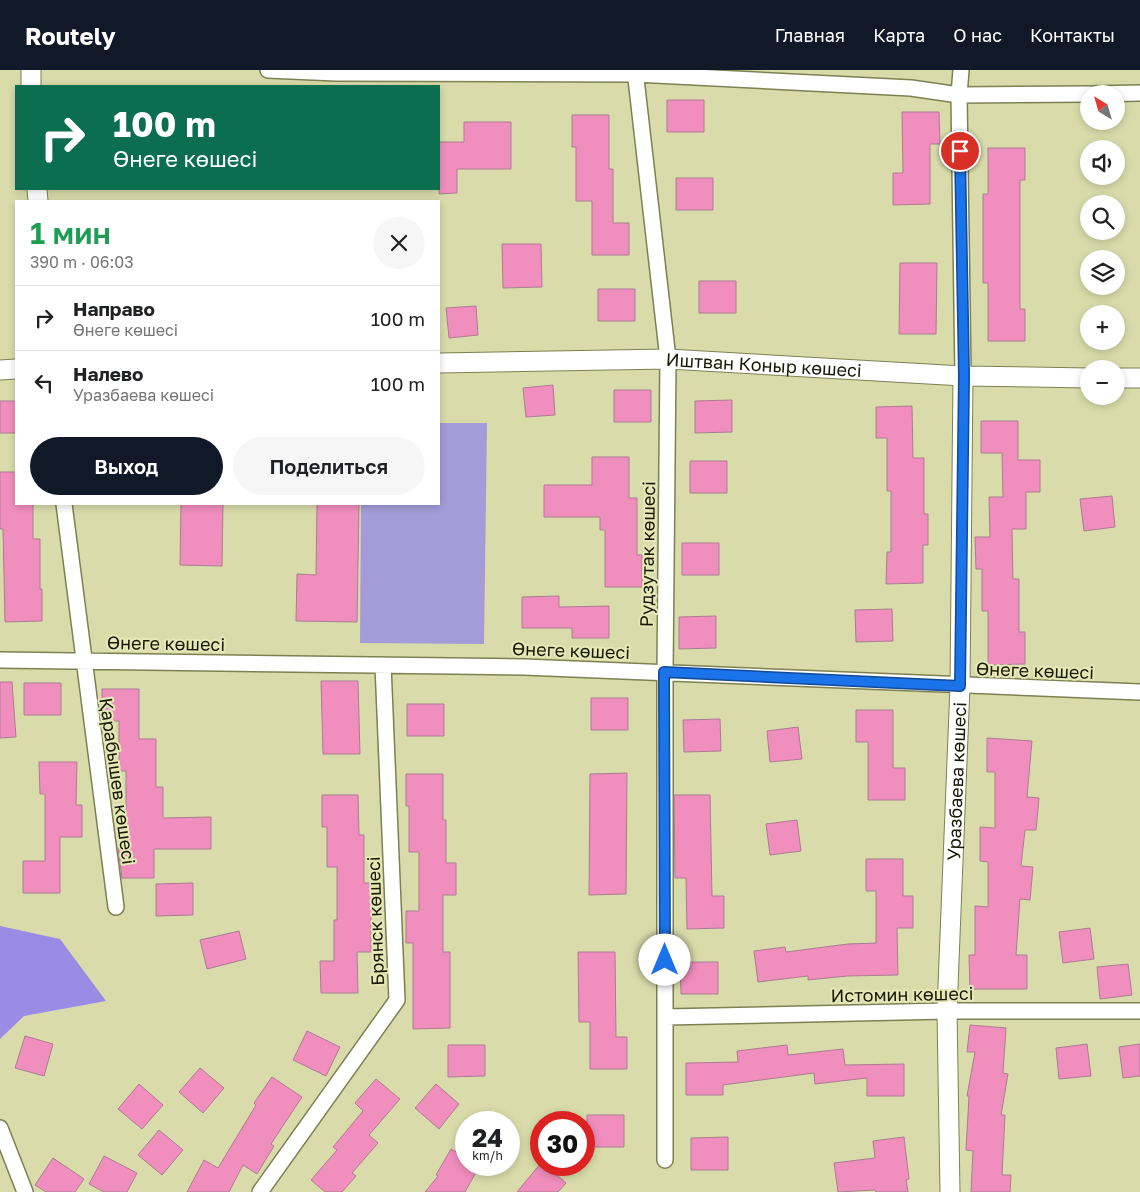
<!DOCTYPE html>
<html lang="ru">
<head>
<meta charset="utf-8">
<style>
  body { margin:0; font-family:"Golos Text",sans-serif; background:#f6f6f6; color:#202124; height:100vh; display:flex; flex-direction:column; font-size:19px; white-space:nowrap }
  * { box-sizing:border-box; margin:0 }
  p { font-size:16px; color:#757577 }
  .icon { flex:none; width:28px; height:28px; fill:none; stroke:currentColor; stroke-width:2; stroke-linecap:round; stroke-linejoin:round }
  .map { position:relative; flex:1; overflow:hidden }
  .side { position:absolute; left:15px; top:130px; width:425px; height:305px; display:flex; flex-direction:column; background:#fff; border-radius:0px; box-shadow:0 2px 8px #0003 }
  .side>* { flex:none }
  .banner { position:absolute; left:15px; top:15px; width:425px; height:105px; border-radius:0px; box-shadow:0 2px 8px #0003; background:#0b6e4f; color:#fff; overflow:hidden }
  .needle { width:32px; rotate:323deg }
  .controls { position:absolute; left:1080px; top:15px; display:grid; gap:10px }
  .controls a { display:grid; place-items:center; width:45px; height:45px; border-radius:50%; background:#fff; box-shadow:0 2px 8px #0003; font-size:25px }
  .speed { position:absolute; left:455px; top:1041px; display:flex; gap:10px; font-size:25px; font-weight:700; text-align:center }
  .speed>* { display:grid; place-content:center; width:65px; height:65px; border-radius:50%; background:#fff; box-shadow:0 2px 8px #0003; line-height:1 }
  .speed small { font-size:12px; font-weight:400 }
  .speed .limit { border:8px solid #d22; background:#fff; color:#111 }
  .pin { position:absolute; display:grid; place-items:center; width:42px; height:42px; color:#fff; margin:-21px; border:2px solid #fff; border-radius:50%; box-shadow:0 1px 5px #0007 }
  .me { position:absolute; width:55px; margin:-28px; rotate:0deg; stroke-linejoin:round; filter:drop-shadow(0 0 4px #0008) }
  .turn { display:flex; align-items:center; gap:18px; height:105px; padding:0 15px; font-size:22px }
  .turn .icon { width:65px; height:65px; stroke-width:2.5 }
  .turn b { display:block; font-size:35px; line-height:42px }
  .round { display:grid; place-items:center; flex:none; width:52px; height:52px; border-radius:26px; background:#f6f6f6 }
  .summary { display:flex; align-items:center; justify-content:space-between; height:85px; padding:0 15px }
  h1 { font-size:30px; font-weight:600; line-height:38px; color:#1e9e55 }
  .cta { display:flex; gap:10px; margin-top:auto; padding:10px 15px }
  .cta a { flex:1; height:58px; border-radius:30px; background:#111827; color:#fff; font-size:20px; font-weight:600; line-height:58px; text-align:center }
  .cta a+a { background:#f6f6f6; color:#202124 }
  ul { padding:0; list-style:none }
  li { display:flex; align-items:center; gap:15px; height:65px; padding:0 15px; border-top:1px solid #e0e0e0 }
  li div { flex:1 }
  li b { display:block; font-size:19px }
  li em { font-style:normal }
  header { display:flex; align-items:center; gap:30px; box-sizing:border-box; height:70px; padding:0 25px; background:#111827; color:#fff }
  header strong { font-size:24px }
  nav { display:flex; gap:28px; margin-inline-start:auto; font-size:18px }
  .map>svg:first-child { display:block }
  .green { fill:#a49cd8 }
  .forest { fill:#9a8be5 }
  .building { fill:#f08ebe; stroke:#ab7c92 }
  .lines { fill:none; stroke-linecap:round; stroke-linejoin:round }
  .minor-casing { stroke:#7e8051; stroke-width:18 }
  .tertiary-casing { stroke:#7e8051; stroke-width:21 }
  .minor { stroke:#fff; stroke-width:15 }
  .tertiary { stroke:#fff; stroke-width:19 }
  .route-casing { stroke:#114b97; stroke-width:12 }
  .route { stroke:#1a73e8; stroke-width:9 }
  .labels { text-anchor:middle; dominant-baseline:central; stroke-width:4; stroke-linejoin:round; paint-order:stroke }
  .street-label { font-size:18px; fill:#191907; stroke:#e6e9b7 }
</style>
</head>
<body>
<header>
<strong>Routely</strong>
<nav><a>Главная</a><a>Карта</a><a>О нас</a><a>Контакты</a></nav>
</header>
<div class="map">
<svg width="1140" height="1122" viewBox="0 0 1140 1122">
  <rect width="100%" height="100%" fill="#d9dcaa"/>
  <path class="green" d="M439,353H487L484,574L360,573L361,434H439Z"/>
  <path class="forest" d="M0,856L60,869L106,931L24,946L0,969Z"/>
  <path class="building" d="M667,30H704V62H667Z
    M902,42H939L940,74H930V134L893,135V103H903Z
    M572,45H609V99H613V153H629V185H592V131H576V77H572Z
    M464,52H511V99H457V123L439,124V72H464Z
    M988,78H1025V110H1020V239H1025V271H988V213H983V124H988Z
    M676,108H713V140H676Z
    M502,174H541L542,217L503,218Z
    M900,193H937L936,264H899Z
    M699,211H736V243H699Z
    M598,219H635V251H598Z
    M476,236L478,265L449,268L446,238Z
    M553,315L555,345L526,347L523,318Z
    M614,320H651V352H614Z
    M732,330V362L695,363V331Z
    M0,331H16V363H0Z
    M912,336L913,388H924V444H928V475H923V513L886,514L887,482H891V421H887V368H876V337Z
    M981,351H1018V390H1040V422H1026V459H1012L1013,509H1019V562H1025V594L988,595V541H982V499H976L975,467H990L989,427H1003L1002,383H981Z
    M592,387H629V428H637V485H642V517H605V460H600V447H544V415H592Z
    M690,391H727V423H690Z
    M0,402H16V434H33V469H40V519H42V551L5,552L3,459H0Z
    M1112,426L1115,457L1084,461L1080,429Z
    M181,434H223L222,496L180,495Z
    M317,434H359L357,552L296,551L297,504L316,505Z
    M682,473H719V505H682Z
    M559,526V537L609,536V568H572V558H522V527Z
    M892,539L893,571L856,572L855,540Z
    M716,546V578L679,579V547Z
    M321,611H358L360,684H323Z
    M0,612H12L16,667L0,668Z
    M24,613H61V645H24Z
    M102,619H139V669H156V717H163V748L211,747V779H154V808H122L118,777L126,776V701H119V651H102Z
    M591,628H628V660H591Z
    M407,634H444V666H407Z
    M856,640H893V698H905V730H868V672H856Z
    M720,649L721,681L684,682L683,650Z
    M798,657L802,689L770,692L767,661Z
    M987,668L1032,671L1027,727L1039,728L1036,760H1025L1021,796L1033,797L1030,830L1020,829L1016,885H1027V919H970L969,885H975V836L988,837V792L980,791V757L995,758V702H987Z
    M39,692H77L76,735H82V767H60V823H23V791H45V724H40Z
    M627,703L626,824L589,825L590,704Z
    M406,704H443V750H446V793H456V825H443V882H450V958L413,959V873H406V841H419V782H409V736H406Z
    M322,725H358L359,765H364V813H373L374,845H371V882H357L358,923H321L320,891H334V850H337V797H327V757H322Z
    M674,725H710L712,826H724V858L687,859L686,808H675Z
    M797,750L801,781L770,785L766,754Z
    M866,789H903V826H913V858H897L898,905L847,906L808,910V906L758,912L754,881L785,877L786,882L848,874L876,873V821H866Z
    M193,813V845L156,846V814Z
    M1090,858L1094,889L1063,893L1059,862Z
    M239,861L246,889L207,899L200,870Z
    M578,882H615L616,967H627V999H590V952H579Z
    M680,892H718V924H681Z
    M1128,894L1132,925L1100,929L1097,897Z
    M970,955L1006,958L1003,1003L1008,1004L1001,1045H1005L1002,1105H1011L1010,1122H971L973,1081L966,1080L969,1026H967L975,982H967Z
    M307,961L340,977L326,1006L293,990Z
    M25,966L53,974L44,1006L15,998Z
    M1087,974L1091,1006L1059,1009L1056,978Z
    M1140,974V1006L1123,1008L1119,977Z
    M448,975H485V1006L448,1007Z
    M787,975L788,985L843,979L845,995L904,994V1026H867V1008L815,1014L814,1003L723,1015V1025H686V993L738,992L737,981Z
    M200,998L224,1018L203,1043L179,1022Z
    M272,1007L302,1027L271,1074L274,1076L257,1104L243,1095L229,1122H187L204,1090L218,1098L256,1035L254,1033Z
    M376,1009L400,1029L369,1065L378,1073L352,1103L356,1106L342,1122H325L311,1110L337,1080L333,1077L363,1041L355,1033Z
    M139,1014L163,1035L142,1059L118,1039Z
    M436,1014L459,1034L439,1059L415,1038Z
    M587,1045H624V1077H587Z
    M159,1060L183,1080L162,1105L138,1085Z
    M728,1067V1100H691V1068Z
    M904,1067L909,1109L906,1110L908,1122H876L875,1120L838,1122L834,1093L875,1088L873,1071Z
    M451,1079L466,1087V1095H480L465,1122H425L438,1106L436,1105Z
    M104,1086L137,1103L127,1122H104L89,1114Z
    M53,1088L84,1109L75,1122H46L35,1115Z
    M541,1093V1095H545L566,1113L558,1122H517Z"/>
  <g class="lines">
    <defs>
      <path id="minor" d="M268,0L336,3L635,4L911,18L959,25L1089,24
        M635,0L668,289L665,602V1090
        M961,0L959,25L963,306
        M1092,24L1140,23
        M64,434L116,837
        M0,590L524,597L1140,622
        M665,947L947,941H1140
        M0,1058L25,1122
        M260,1122L397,930L383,595"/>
      <g id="tertiary">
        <path d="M31,0V16"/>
        <path d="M37,119L38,131"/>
        <path id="s1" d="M439,293L668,289L963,306L1089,308"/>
        <path d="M0,300L16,299"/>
        <path d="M1116,308H1140"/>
        <path id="s2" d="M950,1122L947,941L960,616L963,306"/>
      </g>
    </defs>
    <use href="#minor" class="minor-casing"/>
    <use href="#tertiary" class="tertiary-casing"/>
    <use href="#minor" class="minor"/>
    <use href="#tertiary" class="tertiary"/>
  </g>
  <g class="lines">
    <defs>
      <path id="route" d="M665,890L664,602L960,616L964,306L960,81"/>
    </defs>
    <use href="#route" class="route-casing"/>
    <use href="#route" class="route"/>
  </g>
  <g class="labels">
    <g class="street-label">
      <text stroke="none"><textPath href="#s1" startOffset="325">Иштван Коныр көшесі</textPath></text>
      <text transform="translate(647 484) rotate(-89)">Рудзутак көшесі</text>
      <text transform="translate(166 573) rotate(1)">Өнеге көшесі</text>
      <text transform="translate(571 580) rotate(2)">Өнеге көшесі</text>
      <text transform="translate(1035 600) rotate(2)">Өнеге көшесі</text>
      <text transform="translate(118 711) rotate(82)">Қарабышев көшесі</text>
      <text stroke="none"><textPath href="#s2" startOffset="411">Уразбаева көшесі</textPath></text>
      <text transform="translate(375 851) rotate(-92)">Брянск көшесі</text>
      <text transform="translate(902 924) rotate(-1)">Истомин көшесі</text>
    </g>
  </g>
</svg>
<div class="controls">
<a><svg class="needle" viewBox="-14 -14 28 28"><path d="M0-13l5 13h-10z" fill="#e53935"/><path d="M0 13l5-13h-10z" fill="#757577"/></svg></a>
<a><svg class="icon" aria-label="sound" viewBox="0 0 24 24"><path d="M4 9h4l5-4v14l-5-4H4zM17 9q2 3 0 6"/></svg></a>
<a><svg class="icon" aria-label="search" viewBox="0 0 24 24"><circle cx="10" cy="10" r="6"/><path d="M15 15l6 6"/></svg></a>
<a><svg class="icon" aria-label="layers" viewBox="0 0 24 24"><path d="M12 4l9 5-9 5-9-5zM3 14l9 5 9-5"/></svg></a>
<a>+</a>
<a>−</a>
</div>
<div class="speed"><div>24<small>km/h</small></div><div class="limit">30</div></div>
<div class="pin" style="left:960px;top:81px;background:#d93025"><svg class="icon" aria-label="arrive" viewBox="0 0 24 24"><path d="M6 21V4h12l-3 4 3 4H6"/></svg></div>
<svg class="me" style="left:665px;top:890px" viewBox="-20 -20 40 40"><circle r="19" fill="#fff"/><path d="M0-13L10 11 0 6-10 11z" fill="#1a73e8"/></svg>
<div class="banner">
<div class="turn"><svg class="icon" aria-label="right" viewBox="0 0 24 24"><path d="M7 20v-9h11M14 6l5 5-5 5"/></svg><div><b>100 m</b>Өнеге көшесі</div></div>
</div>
<section class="side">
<div class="summary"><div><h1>1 мин</h1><p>390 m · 06:03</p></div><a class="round"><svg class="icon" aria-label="close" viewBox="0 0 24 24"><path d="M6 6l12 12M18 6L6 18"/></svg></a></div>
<ul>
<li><svg class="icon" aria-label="right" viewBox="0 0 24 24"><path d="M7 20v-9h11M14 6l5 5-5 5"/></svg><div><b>Направо</b><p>Өнеге көшесі</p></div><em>100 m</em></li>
<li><svg class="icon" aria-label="left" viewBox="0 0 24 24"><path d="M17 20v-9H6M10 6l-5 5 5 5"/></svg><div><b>Налево</b><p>Уразбаева көшесі</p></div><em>100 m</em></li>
</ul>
<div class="cta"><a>Выход</a><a>Поделиться</a></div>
</section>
</div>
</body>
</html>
